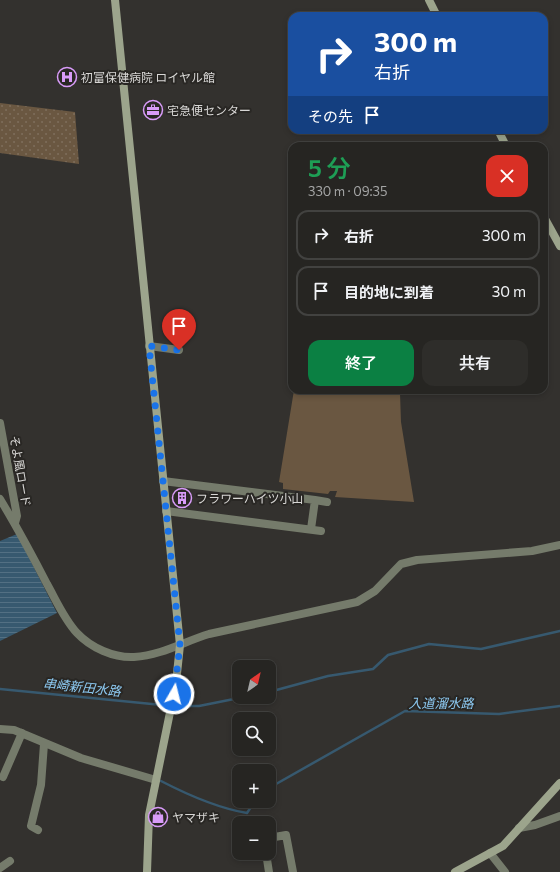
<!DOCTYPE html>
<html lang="ja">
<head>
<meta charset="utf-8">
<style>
  body { margin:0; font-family:Commissioner,"Noto Sans JP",sans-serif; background:#2e2d2a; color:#f1f3f6; height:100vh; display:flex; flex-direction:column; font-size:15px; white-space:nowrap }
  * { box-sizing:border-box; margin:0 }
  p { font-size:13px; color:#a4a5a5 }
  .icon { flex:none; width:22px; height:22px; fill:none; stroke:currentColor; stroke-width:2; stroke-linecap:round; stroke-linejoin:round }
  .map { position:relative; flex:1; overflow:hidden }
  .details { position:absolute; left:288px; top:142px; width:260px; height:252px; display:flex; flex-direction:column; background:#262522; border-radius:12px; box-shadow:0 2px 6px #0003,0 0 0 1px #424240 }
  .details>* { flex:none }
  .banner { position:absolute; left:288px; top:12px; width:260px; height:122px; border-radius:12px; box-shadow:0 2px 6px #0003,0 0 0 1px #424240; background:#1a4fa0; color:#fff; overflow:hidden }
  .needle { width:26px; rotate:34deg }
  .controls { position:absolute; left:232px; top:660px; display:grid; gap:8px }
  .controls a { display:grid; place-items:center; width:44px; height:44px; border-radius:8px; background:#262522; box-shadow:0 2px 6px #0003,0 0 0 1px #424240; font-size:20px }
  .pin { position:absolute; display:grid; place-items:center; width:34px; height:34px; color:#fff; margin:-41px -17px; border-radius:50% 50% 50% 0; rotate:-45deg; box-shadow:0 0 4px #0007 }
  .pin .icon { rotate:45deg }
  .me { position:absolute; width:44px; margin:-22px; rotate:8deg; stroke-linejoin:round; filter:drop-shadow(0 0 3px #0008) }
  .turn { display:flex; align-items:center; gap:14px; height:84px; padding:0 20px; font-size:18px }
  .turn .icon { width:52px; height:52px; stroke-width:2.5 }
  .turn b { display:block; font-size:28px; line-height:34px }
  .then { display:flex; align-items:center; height:38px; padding:0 20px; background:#0003; gap:8px; font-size:15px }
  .round { display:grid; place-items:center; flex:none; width:42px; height:42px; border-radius:12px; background:#2e2d2a }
  .headline { display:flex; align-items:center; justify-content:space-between; height:68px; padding:0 20px }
  h1 { font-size:24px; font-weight:600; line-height:30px; color:#1e9e55 }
  .primary-button { display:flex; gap:8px; margin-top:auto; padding:8px 20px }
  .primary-button a { flex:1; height:46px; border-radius:12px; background:#0b8043; color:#fff; font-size:16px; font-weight:600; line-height:46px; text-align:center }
  .primary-button a+a { background:#2e2d2a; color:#f1f3f6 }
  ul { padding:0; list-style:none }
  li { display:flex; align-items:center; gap:12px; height:50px; margin:0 8px 6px; padding:0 12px; border:2px solid #424240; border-radius:12px }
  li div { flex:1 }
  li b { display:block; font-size:15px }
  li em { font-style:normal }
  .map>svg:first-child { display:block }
  .green { fill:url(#green-dots) }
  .pitch { fill:#6a5741 }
  .water { fill:url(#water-rules) }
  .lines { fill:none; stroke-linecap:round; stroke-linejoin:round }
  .stream { stroke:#37596f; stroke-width:2.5 }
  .street { stroke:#757b6b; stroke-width:8 }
  .secondary { stroke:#9ca48c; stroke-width:8 }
  .route { stroke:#1a73e8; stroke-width:7; stroke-dasharray:0 12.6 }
  .labels { text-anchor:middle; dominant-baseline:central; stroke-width:4; stroke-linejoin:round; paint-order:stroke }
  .poi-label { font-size:12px; fill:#d8d7d5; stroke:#292724; text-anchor:start }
  .street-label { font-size:12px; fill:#d8d7d5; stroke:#292724 }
  .water-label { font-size:13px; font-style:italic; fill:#8cc8f0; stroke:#292724 }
</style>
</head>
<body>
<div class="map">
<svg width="560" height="872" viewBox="0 0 560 872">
  <defs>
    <pattern id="green-dots" width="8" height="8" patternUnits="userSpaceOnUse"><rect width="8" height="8" fill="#6a5741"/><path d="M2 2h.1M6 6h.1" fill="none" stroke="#7f6e5c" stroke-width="1.8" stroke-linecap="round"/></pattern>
    <pattern id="water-rules" width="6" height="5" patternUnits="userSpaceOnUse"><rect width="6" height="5" fill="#37596f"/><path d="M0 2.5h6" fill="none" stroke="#537083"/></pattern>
  </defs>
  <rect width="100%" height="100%" fill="#33312e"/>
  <path class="green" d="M0,103L75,112L79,164L0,153Z"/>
  <path class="pitch" d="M294,390H384L400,393L401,422L414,502L335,497L337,491H330L328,494L283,489V483L279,482Z"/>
  <path class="water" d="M17,534L57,613L0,641V541Z"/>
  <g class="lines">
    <path class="stream" d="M0,689L162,705
      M269,692L328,676L373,669L388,655L429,644L481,649L560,631
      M177,706H199L244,697
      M161,781C188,795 217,808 247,813L255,801
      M269,788L405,711L499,714L560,706"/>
    <path class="street" d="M149,346L179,350
      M0,423L17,516L15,523
      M163,481L315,500L311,529
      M0,499C17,527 32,555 47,584C56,600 64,619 77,633C91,648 114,658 134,657C162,655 183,642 209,634L357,602L375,591L401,564L417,560L532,551L560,545
      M315,500L327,502
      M166,511L321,531
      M0,729L14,730L81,758L156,780
      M3,777L22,733
      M519,828L535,825L560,816
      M38,830L31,826L41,785L44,744
      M269,838L286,835L293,872
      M266,853L269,872
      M490,853L505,872
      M0,868L10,861"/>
    <path class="secondary" d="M115,0L180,645L176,683L149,815L147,872
      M429,0L437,16
      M498,130L506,146
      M544,217L560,246
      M455,872L503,846L560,783"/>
  </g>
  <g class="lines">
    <path class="route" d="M174,694L180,645L149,346L179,350"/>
  </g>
  <defs>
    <symbol id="hospital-ring" viewBox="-11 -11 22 22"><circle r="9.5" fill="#292724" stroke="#d89bf8" stroke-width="1.5"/><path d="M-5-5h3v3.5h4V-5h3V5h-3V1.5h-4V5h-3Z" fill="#d89bf8"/></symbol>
    <symbol id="office-ring" viewBox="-11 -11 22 22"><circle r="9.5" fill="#292724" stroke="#d89bf8" stroke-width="1.5"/><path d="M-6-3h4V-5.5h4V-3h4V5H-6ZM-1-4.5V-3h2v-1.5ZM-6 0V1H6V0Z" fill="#d89bf8"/></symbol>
    <symbol id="building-ring" viewBox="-11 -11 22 22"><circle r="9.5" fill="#292724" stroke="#d89bf8" stroke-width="1.5"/><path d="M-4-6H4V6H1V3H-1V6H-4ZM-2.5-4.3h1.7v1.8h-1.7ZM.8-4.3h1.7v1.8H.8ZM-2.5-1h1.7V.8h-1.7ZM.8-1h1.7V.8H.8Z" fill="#d89bf8"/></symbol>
    <symbol id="shop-ring" viewBox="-11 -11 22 22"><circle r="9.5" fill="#292724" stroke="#d89bf8" stroke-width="1.5"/><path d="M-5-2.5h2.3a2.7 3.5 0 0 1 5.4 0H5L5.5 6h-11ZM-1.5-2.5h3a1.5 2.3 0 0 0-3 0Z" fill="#d89bf8"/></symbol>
  </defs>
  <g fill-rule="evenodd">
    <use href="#hospital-ring" x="56" y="66" width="22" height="22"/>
    <use href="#office-ring" x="142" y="99" width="22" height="22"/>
    <use href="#building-ring" x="171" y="487" width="22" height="22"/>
    <use href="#shop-ring" x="147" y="806" width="22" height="22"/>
  </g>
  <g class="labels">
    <g class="poi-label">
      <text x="81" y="77">初富保健病院 ロイヤル館</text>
      <text x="167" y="110">宅急便センター</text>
      <text x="196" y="498">フラワーハイツ小山</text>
      <text x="172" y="817">ヤマザキ</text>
    </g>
    <g class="street-label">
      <text transform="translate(21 471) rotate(80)">そよ風ロード</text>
    </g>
    <g class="water-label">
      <text transform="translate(82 687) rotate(6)">串崎新田水路</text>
      <text x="441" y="703">入道溜水路</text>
    </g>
  </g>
</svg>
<div class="controls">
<a><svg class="needle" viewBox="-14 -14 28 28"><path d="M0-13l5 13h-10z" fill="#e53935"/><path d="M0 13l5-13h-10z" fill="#a4a5a5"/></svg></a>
<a><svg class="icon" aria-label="search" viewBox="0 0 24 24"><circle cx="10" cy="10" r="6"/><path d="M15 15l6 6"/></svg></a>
<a>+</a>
<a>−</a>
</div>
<div class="pin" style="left:179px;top:350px;background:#d93025"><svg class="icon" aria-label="arrive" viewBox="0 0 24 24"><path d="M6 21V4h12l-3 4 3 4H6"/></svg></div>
<svg class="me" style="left:174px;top:694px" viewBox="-20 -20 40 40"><circle r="17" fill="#1a73e8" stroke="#fff" stroke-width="3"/><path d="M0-11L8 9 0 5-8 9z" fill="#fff"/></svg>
<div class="banner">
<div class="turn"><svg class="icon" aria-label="right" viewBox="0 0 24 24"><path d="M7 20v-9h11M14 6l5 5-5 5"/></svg><div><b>300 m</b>右折</div></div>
<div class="then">その先<svg class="icon" aria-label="arrive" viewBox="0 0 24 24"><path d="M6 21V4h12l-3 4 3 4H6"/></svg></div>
</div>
<section class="details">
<div class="headline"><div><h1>5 分</h1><p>330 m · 09:35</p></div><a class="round" style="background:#d93025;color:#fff"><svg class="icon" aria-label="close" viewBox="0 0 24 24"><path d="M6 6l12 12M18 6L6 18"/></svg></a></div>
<ul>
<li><svg class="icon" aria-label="right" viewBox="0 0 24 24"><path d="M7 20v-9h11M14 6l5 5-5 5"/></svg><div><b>右折</b></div><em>300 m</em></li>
<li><svg class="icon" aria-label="arrive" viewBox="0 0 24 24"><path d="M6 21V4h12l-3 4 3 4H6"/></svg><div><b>目的地に到着</b></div><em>30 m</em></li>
</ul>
<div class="primary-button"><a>終了</a><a>共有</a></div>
</section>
</div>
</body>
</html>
